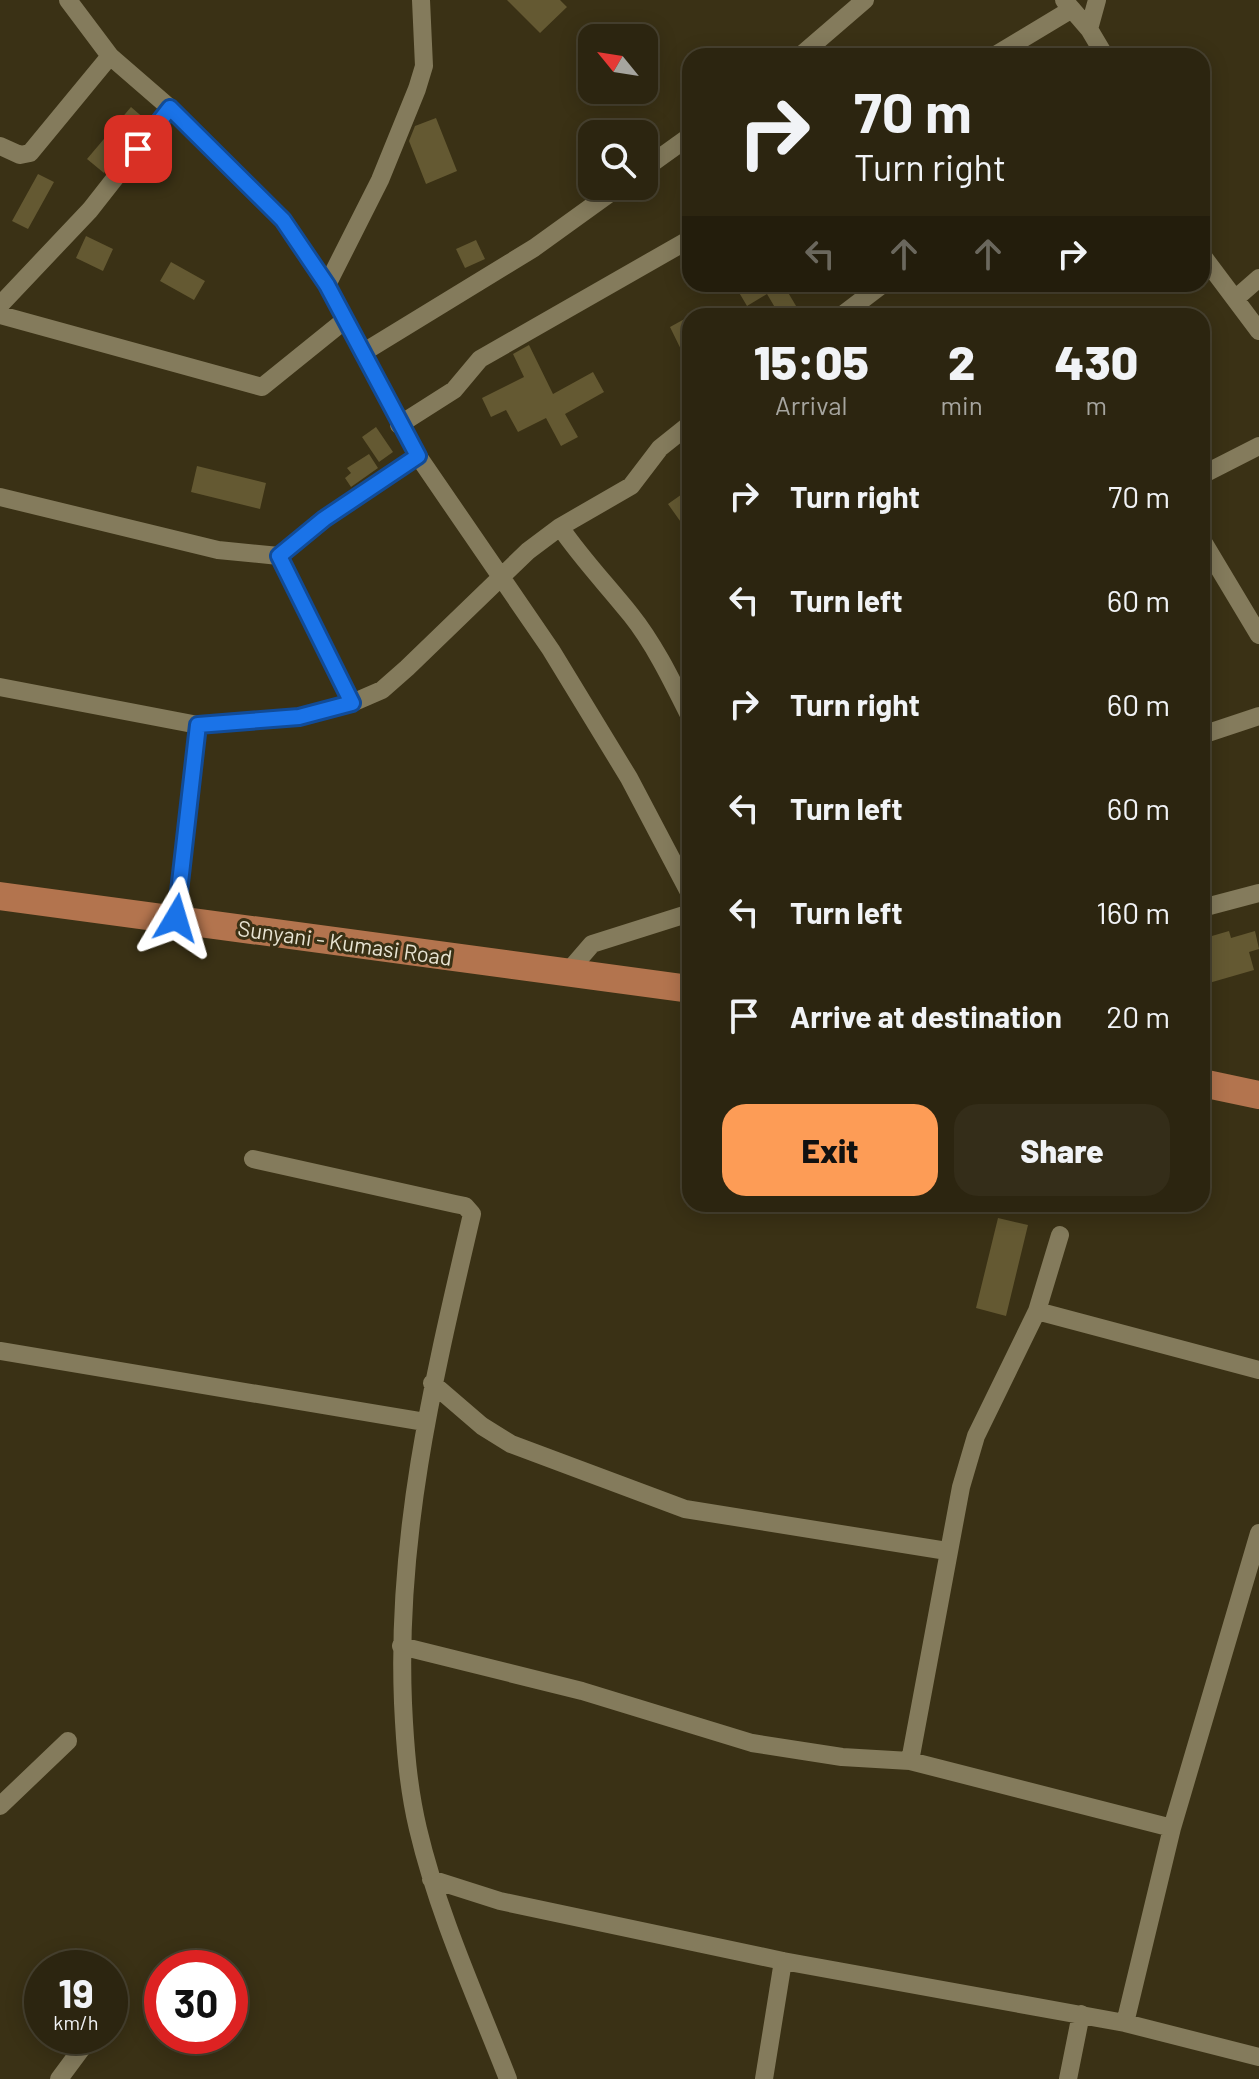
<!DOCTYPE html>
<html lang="en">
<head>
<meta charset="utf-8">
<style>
  body { margin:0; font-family:Barlow,sans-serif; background:#342d19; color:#f1f3f6; height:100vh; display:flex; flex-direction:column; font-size:30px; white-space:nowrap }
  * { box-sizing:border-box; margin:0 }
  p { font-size:26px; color:#a6a59f }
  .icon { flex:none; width:44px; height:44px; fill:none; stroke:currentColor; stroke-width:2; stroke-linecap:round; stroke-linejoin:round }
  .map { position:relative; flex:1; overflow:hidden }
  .drawer { position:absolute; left:682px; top:308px; width:528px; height:904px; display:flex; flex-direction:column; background:#2c2510; border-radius:24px; box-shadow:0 4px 20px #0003,0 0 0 2px #484230 }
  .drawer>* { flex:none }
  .banner { position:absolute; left:682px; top:48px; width:528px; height:244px; border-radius:24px; box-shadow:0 4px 20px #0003,0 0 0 2px #484230; background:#2c2510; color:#f1f3f6; overflow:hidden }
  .needle { width:52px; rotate:300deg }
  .fabs { position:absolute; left:578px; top:24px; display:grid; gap:16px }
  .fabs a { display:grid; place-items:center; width:80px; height:80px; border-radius:16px; background:#2c2510; box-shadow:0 4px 20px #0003,0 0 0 2px #484230; font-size:40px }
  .speed { position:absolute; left:24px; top:1950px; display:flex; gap:16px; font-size:40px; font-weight:700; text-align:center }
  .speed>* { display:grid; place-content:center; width:104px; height:104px; border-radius:50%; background:#2c2510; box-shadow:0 4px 20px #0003,0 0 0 2px #484230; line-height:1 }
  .speed small { font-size:20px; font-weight:400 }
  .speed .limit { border:12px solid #d22; background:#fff; color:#111 }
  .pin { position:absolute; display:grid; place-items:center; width:68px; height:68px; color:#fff; margin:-34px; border-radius:16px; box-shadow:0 4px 12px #0006 }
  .me { position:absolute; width:88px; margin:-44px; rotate:7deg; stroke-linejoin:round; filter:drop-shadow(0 0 6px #0008) }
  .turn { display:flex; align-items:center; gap:28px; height:168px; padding:0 40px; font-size:36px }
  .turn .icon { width:104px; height:104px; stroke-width:2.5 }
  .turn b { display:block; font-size:56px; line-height:68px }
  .lanes { display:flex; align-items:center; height:76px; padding:0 40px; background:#0003; justify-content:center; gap:40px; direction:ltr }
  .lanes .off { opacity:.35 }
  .eta { display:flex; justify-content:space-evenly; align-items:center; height:136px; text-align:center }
  .eta b { font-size:48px; font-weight:800; line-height:56px }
  .button { display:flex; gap:16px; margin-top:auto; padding:16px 40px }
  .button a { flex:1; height:92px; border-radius:24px; background:#fd9c56; color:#111; font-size:32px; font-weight:800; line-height:92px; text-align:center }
  .button a+a { background:#342d19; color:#f1f3f6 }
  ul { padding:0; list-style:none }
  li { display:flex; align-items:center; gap:24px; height:104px; padding:0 40px }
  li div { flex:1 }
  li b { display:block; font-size:30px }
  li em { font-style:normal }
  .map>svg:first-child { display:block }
  .building { fill:#645932 }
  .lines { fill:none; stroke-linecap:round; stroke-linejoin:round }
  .minor { stroke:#847b5c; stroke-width:18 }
  .primary { stroke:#b3744e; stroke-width:28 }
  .route-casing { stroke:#114b97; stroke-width:20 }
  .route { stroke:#1a73e8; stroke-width:14 }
  .labels { text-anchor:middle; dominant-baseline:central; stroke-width:6; stroke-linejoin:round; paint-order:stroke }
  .street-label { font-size:22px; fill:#e8e4d3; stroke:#3a3115 }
</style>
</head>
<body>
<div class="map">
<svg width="1259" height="2079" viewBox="0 0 1259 2079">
  <rect width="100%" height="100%" fill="#3a3115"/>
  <path class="building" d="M507,0H560L567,7L540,33Z
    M131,107L146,120L104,173L87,159Z
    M436,118L457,171L426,184L409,141L415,126Z
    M38,174L54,182L28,229L12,221Z
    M86,236L113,249L103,271L76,258Z
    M476,240L485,259L465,268L456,249Z
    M171,262L205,281L194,300L160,281Z
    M734,284H783L802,316H780L767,294L747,306Z
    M690,316V368L670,327Z
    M529,345L553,394L593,372L604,392L565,414L578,437L561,446L546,418L518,432L506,410L491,417L482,398L524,377L513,354Z
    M376,427L393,452L379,462L362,437Z
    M369,454L378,468L351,487L345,478L351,473L347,468Z
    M197,466L266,483L260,509L191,492Z
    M685,492L690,500V535L668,504Z
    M1229,931L1231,938L1255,931L1259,949L1249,952L1254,970L1202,985L1205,938Z
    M998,1218L1028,1225L1006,1316L976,1308Z"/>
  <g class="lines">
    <path class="minor" d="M68,0L110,56L170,108L283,220L327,285L418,456L551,650L629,778L690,894
      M1064,0L1089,29L1105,56
      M1089,29L1097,0
      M800,56L865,0
      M994,56L1072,9
      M0,146L20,155L30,153L110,56
      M644,169L690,136
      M1202,255L1259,331
      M327,285L380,180L417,89L424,66L421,0
      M1235,299L1259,278
      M0,305L90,210L170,108
      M0,315L262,387L345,320
      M841,316L883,284
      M364,352L534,248L620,186
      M399,425L454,390L480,359L690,239
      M1202,475L1259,446
      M0,497L218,550L279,556L324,519L418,456
      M560,527C582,559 607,585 631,615C655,645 673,683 690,717
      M1202,540L1259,635
      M279,556L352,703
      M0,687L198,725L299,717L352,703L382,690L407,668L528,551L560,527L631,486L660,448L690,424
      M1202,735L1259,716
      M1202,908L1259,893
      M176,918L198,725
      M567,973L592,944L690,913
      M253,1159L455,1204L465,1206L472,1214C434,1377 396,1533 403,1703C405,1746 408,1787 418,1829C438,1914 476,1997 508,2079
      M1037,1311L1259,1370
      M0,1351L425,1422
      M432,1383L482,1426L511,1444L685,1509L947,1551
      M401,1646L582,1691L752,1743L842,1757L910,1761L1172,1828
      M910,1761L961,1487L976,1436L1037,1311L1060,1235
      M0,1806L68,1741
      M431,1879L500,1901L783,1961L1125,2023L1259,2057
      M110,2011L114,2005
      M1125,2023L1172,1828L1259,1533
      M59,2079L91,2036
      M764,2079L783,1961
      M1068,2079L1081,2014"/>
    <path class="primary" d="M0,896L690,989
      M1202,1083L1259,1095"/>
  </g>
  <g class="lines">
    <defs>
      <path id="route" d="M138,149L170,108L283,220L327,285L418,456L324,519L279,556L352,703L299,717L198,725L176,918"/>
    </defs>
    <use href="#route" class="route-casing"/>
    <use href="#route" class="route"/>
  </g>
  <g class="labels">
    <g class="street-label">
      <text transform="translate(345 942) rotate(8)">Sunyani - Kumasi Road</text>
    </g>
  </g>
</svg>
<div class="fabs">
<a><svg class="needle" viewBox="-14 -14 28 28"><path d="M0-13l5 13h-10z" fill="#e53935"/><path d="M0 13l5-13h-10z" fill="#a6a59f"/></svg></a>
<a><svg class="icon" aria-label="search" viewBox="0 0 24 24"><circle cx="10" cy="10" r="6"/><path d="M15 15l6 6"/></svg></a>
</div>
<div class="speed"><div>19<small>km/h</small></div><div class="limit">30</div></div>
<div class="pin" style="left:138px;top:149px;background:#d93025"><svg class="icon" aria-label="arrive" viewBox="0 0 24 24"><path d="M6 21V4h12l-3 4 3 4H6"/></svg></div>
<svg class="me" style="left:176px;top:918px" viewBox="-20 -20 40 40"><path d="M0-17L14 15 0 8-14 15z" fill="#1a73e8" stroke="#fff" stroke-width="4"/></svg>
<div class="banner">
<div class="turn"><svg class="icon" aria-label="right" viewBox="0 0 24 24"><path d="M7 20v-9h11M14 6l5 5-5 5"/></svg><div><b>70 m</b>Turn right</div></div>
<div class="lanes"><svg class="icon off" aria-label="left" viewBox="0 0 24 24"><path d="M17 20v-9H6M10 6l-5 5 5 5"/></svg><svg class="icon off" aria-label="ahead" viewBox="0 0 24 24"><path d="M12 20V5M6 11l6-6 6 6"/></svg><svg class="icon off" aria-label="ahead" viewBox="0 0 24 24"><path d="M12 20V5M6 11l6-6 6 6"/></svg><svg class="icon" aria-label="right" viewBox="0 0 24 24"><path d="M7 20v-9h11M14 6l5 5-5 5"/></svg></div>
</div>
<section class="drawer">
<div class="eta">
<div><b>15:05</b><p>Arrival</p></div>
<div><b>2</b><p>min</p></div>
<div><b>430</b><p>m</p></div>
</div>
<ul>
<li><svg class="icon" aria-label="right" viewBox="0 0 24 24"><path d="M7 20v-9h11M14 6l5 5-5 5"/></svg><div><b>Turn right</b></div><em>70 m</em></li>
<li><svg class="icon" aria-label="left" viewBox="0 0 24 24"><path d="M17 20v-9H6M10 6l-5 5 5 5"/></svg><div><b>Turn left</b></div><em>60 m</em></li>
<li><svg class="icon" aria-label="right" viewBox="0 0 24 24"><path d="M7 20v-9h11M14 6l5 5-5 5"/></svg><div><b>Turn right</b></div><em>60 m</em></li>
<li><svg class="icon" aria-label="left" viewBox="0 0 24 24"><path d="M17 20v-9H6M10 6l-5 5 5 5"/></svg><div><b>Turn left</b></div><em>60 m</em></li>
<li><svg class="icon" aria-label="left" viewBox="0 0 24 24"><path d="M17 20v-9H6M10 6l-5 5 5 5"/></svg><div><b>Turn left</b></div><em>160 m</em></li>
<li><svg class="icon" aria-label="arrive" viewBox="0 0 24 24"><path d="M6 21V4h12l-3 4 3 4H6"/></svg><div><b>Arrive at destination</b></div><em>20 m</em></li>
</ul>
<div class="button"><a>Exit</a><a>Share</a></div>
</section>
</div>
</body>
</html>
